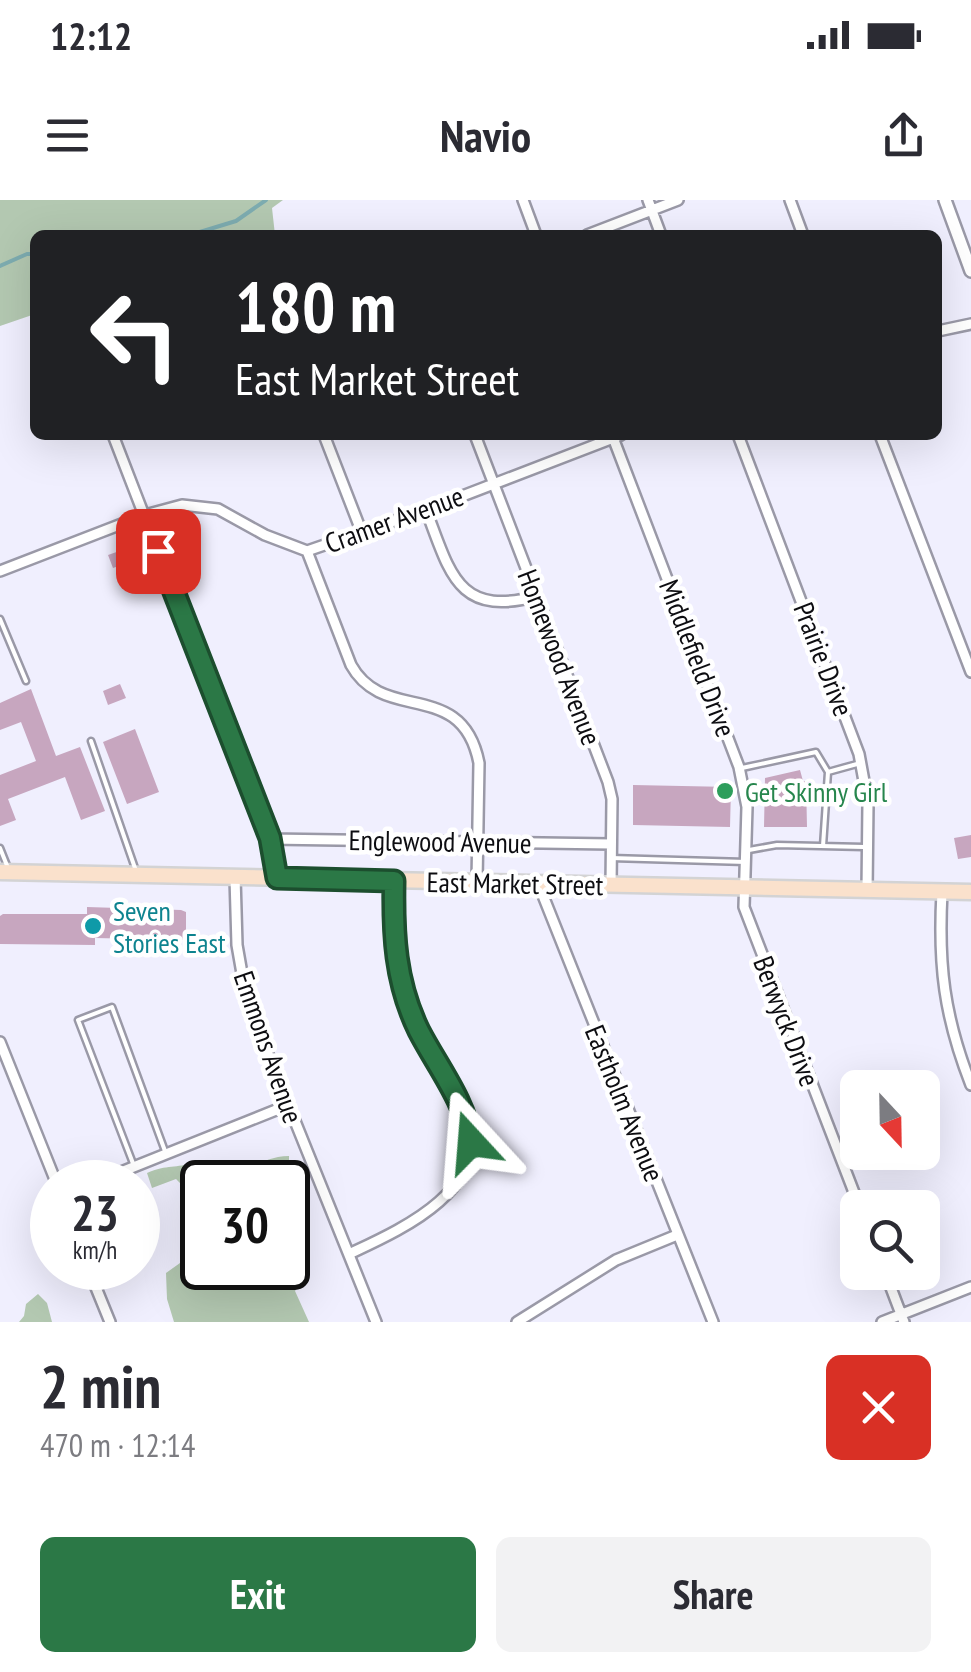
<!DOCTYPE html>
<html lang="en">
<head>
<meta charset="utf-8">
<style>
  body { margin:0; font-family:"PT Sans Narrow",sans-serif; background:#f2f2f3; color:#2b2b33; height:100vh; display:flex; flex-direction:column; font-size:38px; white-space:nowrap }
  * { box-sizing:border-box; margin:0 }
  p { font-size:32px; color:#7c7c81 }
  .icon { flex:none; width:55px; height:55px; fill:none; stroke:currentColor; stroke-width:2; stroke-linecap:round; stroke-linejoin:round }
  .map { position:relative; height:1122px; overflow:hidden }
  .details { display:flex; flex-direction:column; background:#fff; flex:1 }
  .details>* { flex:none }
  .top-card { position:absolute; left:30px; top:30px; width:912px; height:210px; border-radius:15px; box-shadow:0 10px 40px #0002; background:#202124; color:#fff; overflow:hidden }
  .needle { width:65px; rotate:158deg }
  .controls { position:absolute; left:840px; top:870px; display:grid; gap:20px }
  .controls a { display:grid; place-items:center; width:100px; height:100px; border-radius:15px; background:#fff; box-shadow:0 10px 40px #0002; font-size:50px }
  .speed { position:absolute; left:30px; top:960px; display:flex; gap:20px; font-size:50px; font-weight:700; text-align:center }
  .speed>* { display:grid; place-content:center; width:130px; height:130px; border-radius:50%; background:#fff; box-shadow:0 10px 40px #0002; line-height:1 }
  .speed small { font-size:25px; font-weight:400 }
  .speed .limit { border:5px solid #111; border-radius:15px; background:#fff; color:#111 }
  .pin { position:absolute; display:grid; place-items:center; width:85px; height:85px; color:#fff; margin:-42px; border-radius:20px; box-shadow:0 5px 15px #0006 }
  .me { position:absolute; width:110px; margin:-55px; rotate:341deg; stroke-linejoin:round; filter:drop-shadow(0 0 8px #0008) }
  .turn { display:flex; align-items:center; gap:35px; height:210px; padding:0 40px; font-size:45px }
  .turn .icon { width:130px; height:130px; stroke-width:2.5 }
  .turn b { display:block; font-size:70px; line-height:85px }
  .round { display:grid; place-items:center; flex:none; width:105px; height:105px; border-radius:15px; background:#f2f2f3 }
  .head { display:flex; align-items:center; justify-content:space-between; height:170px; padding:0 40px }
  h1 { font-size:60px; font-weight:600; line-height:75px }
  .primary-button { display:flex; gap:20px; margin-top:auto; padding:20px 40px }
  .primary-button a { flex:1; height:115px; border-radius:15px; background:#2b7846; color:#fff; font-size:40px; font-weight:600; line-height:115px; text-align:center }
  .primary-button a+a { background:#f2f2f3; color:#2b2b33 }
  .status { display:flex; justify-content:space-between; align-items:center; height:70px; padding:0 50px; background:#fff; direction:ltr }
  .status svg { height:28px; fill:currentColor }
  header { display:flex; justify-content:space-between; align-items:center; height:130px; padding:0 40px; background:#fff; font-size:45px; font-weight:600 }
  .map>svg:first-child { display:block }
  .green { fill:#b3c8b1 }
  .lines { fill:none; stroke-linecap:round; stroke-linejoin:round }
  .stream { stroke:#7dacb0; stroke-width:4 }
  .building { fill:#c7a6bf }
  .service-casing { stroke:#9a99a7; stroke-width:9 }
  .minor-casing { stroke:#9a99a7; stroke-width:14 }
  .secondary-casing { stroke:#9a99a7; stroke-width:16 }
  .primary-casing { stroke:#d3d3d4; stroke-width:19 }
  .service { stroke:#fff; stroke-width:4 }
  .minor { stroke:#fff; stroke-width:9 }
  .secondary { stroke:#fff; stroke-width:11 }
  .primary { stroke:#fae1cc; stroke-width:14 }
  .route-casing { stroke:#1c4e2e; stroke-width:25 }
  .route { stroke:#2b7846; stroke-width:18 }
  .leisure-dot { fill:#2e9e5b; stroke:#fff; stroke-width:4 }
  .culture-dot { fill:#0f9aa8; stroke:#fff; stroke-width:4 }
  .labels { text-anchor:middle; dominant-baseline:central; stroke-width:9; stroke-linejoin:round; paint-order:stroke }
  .street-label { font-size:28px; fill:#0d0d11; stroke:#fff }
  .leisure-label { font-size:28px; fill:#27864d; stroke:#fff; text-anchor:start }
  .culture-label { font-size:28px; fill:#0d838f; stroke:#fff; text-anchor:start }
</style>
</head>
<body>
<div class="status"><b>12:12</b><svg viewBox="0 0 49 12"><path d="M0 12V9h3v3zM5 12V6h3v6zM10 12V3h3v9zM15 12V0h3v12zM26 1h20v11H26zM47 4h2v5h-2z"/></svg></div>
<header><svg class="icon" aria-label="menu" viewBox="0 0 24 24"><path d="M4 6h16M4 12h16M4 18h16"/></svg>Navio<svg class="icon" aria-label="share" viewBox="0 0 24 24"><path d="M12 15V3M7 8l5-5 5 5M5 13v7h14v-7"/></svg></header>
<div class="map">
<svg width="971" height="1122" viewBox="0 0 971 1122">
  <rect width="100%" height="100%" fill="#f0effe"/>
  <path class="green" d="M0,0H283L272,8L275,35H35V114L0,126Z
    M289,956V965L277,982H202V1019L187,990L176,979L152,988L147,973C167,964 177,969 193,962C245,997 243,957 289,956Z
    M202,1051V1068H288V1058L302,1057L308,1069L295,1091L309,1122H174L167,1099L166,1073L180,1063L192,1065Z
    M38,1094L47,1103L52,1122H19L24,1116L26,1104Z"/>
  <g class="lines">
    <path class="stream" d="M190,35L236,21L266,0
      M0,66L27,54H35"/>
  </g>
  <path class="building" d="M128,348L133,361L113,368L108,355Z
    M120,484L126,498L108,505L103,491Z
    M31,489L56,556L80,547L105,611L81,620L65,577L8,599L16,620L0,626V575L36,561L21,522L0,530V503Z
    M135,529L159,592L127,604L103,542Z
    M800,570L803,581H806L807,627H764L765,578Z
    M633,585L731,587L730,627L633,625Z
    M971,635V657L958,659L954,638Z
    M87,707L181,710L186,712V740L95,738V745L0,744V716L3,714H87Z"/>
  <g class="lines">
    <defs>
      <path id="service" d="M0,419L26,481
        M91,541L136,671
        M742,568L816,552L828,572
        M823,646L828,572L857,564
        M0,648L8,668
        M749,650L777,645L864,647
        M611,658L746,662
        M134,966L78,820L112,807L165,951"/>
      <path id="minor" d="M523,0L536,35
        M648,0L661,35
        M790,0L803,35
        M587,35L678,0
        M938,131L971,124
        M113,235L269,639L277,678
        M324,235L362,333
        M475,235L608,582L612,599L611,685
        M612,235L739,567L747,607L744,707L860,1008
        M738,235L859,554L868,603L867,691
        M880,235L971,472
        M426,310C450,372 457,418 537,396
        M307,351L351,465C384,525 462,477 479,563L477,682
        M0,371L145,315L182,305L218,309L265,335L307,351L426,310L621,235
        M269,639L611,644
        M235,677L237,745L247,802L376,1122
        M538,683L713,1122
        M942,692C938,765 944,816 971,885
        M0,842L56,982
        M96,982L286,906
        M349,1054C400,1030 492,990 466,918C452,880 424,847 409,809C392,768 393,725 394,681
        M88,1068L110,1122
        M885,1072L904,1122
        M517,1122L616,1060L677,1035
        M882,1122L971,1087"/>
      <path id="secondary" d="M945,0L971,71"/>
      <path id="primary" d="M0,672L971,692"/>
    </defs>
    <use href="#service" class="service-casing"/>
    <use href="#minor" class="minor-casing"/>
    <use href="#secondary" class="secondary-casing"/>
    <use href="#primary" class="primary-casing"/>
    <use href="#service" class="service"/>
    <use href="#minor" class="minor"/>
    <use href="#secondary" class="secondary"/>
    <use href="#primary" class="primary"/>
  </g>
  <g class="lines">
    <defs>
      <path id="route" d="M158,351L270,638L277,678L394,681C393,734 395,782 419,831C437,866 466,902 471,942"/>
    </defs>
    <use href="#route" class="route-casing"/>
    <use href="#route" class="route"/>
  </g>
  <circle class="leisure-dot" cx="725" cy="591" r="10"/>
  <circle class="culture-dot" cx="93" cy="726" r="10"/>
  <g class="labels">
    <g class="street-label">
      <text transform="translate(394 319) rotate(-20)">Cramer Avenue</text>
      <text transform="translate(560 457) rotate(69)">Homewood Avenue</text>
      <text transform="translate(698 458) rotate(69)">Middlefield Drive</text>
      <text transform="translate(824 459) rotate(69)">Prairie Drive</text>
      <text transform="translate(440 641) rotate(1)">Englewood Avenue</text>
      <text transform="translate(515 683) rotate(1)">East Market Street</text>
      <text transform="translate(787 821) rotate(69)">Berwyck Drive</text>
      <text transform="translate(269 847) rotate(71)">Emmons Avenue</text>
      <text transform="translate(625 903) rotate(68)">Eastholm Avenue</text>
    </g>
    <g class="leisure-label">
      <text x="745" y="591">Get Skinny Girl</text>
    </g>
    <g class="culture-label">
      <text x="113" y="710">Seven<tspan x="113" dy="32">Stories East</tspan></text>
    </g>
  </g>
</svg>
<div class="controls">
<a><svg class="needle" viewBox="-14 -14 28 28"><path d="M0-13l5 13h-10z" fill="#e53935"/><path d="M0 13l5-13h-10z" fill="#7c7c81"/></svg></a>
<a><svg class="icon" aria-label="search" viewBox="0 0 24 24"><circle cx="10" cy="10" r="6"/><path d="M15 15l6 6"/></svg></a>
</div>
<div class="speed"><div>23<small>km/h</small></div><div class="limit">30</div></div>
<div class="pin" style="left:158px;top:351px;background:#d93025"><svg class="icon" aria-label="arrive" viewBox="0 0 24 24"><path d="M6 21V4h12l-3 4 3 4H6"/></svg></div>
<svg class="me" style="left:471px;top:942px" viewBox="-20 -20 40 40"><path d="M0-17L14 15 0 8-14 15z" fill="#2b7846" stroke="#fff" stroke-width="4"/></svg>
<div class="top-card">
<div class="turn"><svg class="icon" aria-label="left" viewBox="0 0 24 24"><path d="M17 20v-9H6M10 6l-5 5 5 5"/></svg><div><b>180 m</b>East Market Street</div></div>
</div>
</div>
<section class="details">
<div class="head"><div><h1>2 min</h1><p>470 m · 12:14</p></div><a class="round" style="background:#d93025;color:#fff"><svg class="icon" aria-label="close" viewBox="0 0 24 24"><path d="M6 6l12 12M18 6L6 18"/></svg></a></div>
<div class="primary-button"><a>Exit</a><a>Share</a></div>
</section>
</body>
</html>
